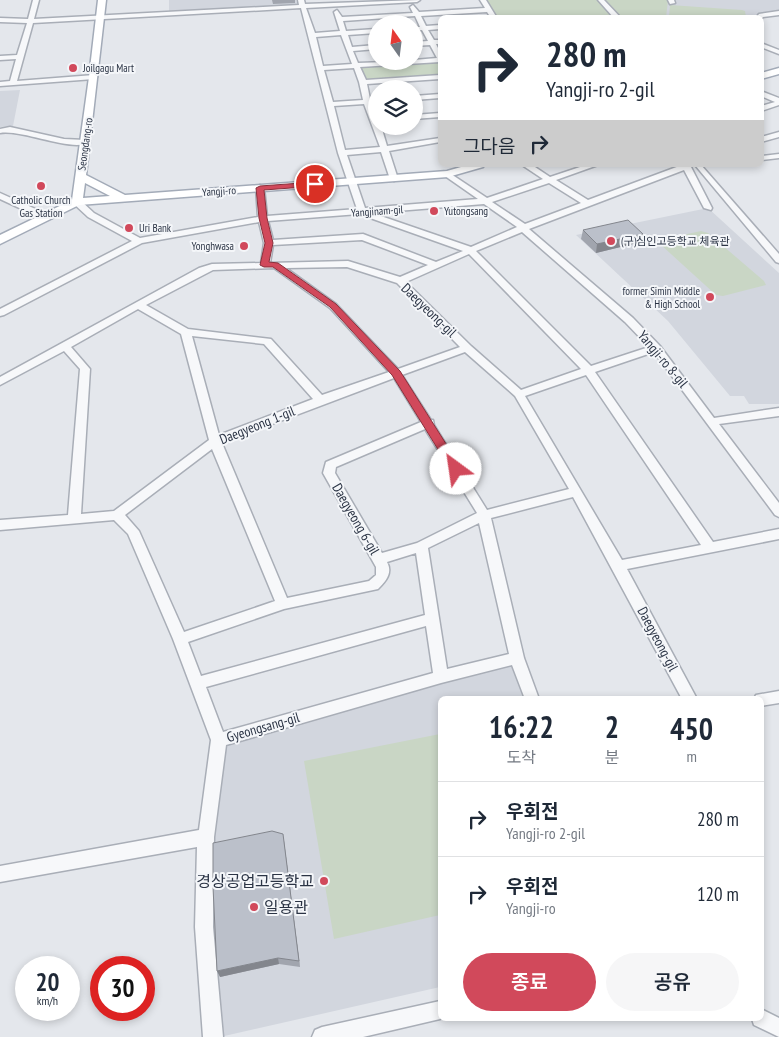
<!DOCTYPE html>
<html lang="ko">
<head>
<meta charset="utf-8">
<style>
  body { margin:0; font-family:"PT Sans Narrow","Noto Sans KR",sans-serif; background:#f6f6f7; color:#1f2937; height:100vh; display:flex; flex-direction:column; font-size:19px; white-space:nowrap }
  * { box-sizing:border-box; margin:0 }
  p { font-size:16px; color:#747a83 }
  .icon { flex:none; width:28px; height:28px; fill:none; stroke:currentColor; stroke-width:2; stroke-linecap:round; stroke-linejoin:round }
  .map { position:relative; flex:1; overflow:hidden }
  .panel { position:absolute; left:438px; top:696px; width:326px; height:325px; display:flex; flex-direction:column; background:#fff; border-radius:8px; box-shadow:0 2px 8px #0003 }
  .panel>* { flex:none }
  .guide { position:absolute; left:438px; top:15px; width:326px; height:152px; border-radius:8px; box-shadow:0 2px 8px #0003; background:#fff; color:#1f2937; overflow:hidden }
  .needle { width:32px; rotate:346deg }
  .buttons { position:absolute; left:368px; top:15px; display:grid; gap:10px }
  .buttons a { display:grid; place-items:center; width:55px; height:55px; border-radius:50%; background:#fff; box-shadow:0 2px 8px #0003; font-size:25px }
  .speed { position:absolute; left:15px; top:956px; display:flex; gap:10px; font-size:25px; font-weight:700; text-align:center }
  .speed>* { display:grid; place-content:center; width:65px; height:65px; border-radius:50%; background:#fff; box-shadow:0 2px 8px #0003; line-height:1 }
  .speed small { font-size:12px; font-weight:400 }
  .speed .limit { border:8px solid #d22; background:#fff; color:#111 }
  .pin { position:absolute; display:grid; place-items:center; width:42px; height:42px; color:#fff; margin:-21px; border:2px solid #fff; border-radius:50%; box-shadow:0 1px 5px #0007 }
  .me { position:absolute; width:55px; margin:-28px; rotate:329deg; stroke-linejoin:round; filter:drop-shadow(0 0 4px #0008) }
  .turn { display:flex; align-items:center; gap:18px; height:105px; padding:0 25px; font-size:22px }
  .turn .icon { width:65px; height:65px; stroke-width:2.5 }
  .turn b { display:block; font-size:35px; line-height:42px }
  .then { display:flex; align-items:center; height:48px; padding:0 25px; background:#0003; gap:10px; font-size:19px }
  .eta { display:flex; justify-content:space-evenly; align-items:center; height:85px; text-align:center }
  .eta b { font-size:30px; font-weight:600; line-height:35px }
  .button { display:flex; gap:10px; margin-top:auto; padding:10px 25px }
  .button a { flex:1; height:58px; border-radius:30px; background:#d1495b; color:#fff; font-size:20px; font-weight:600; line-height:58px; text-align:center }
  .button a+a { background:#f6f6f7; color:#1f2937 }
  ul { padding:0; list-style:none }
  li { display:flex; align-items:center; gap:15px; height:75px; padding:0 25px; border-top:1px solid #e0e1e3 }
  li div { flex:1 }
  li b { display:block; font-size:19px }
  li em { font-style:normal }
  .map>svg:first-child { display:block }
  .built { fill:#d2d6de }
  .green { fill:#c9d6c5 }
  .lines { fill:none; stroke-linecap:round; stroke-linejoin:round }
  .minor-casing { stroke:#a9aeb7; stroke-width:3 }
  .major-casing { stroke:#a3abb8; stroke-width:3 }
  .minor { fill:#f7f8fa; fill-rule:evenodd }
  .major { fill:#fff; fill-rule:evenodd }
  .wall { fill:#a1a5ae }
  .shaded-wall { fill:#83868d }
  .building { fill:#bbc0ca; stroke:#83868d }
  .route { fill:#d1495b; stroke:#882f3b }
  .poi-dot { fill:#d1495b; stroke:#f4f6f9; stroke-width:2 }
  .labels { text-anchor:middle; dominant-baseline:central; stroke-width:4; stroke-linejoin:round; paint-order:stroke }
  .far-poi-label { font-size:11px; fill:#2b3445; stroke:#f4f6f9; text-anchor:start }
  .far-street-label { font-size:11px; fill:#2b3445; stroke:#f4f6f9 }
  .street-label { font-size:14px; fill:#2b3445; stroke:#f4f6f9 }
  .near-poi-label { font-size:16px; fill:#2b3445; stroke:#f4f6f9; text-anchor:end }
</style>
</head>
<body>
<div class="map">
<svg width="779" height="1037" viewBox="0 0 779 1037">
  <rect width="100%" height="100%" fill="#e4e7ec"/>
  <path class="built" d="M169,0H296L298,5L169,11Z
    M485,0H779V12L757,15L756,18H496Z
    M20,90L13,126L0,127V91Z
    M708,208L779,273V404H749L744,396H730L668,321L576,235Z
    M509,665L516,670L524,699H440V987L220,1037L208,923L210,838L225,744Z"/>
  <path class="green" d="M483,0H668L666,18L494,17Z
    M670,5L742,10L745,11L746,17H669Z
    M440,60V77L363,82L356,66Z
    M701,231L708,233L764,281L766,285L723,296L716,295L660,244V240Z
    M440,734V915L334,939L304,761Z"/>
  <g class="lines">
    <defs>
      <path id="minor" d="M33,0H39L34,19L299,5L298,0H304L305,4L420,0L417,2L306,8L315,33L340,31L334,12L337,10L342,17L413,13L410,7L413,5L419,12L485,8L480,0H486L497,18H491L487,12L421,16L426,26L440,25V29L428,30L434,40H440V44H436L440,52V62L360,67L366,80L440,75V79L367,84L370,99H376V103H372L376,115V126H381L387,146L440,138V142L389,151L398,179L394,181L390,179L381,152L347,155L365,208L478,199L445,176V172H448L487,198L543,179L522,165H532L550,177L586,165H598L556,180L588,200L682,165H693L691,167L712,208L711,210L704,208L684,170L529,229L633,318L660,346L714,418L779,408V416L719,424L779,503V517L775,515L654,352L595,372L713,542L779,529V539L627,569L697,699H682L573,497L491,518L524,658L539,699H525L512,665L441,683L226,745L214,837L213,927L223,1037H203L195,927L197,847L0,882V866L199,830L211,740L173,639L128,534L114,520L0,530V520L68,515L80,369L64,351L0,385V377L199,268L212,264L261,263L264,243L259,222L142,243L4,315L0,316V309L132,241L88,217L74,204V200H80L94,213L140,238L258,217L256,188L260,185L264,188L267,216L357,209L338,153L301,8L33,23L17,81L94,75L97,77L94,79L0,86V82L10,81L16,59L0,60V56L17,55L27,23L0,22V18L28,19ZM415,16L420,27H414V31L422,30L428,41L414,42V46L430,45L437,58L414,60V61L358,63L353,51L376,49V45L352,47L348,35L376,33V29L346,31L343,21ZM341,35L352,64L323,66L316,37ZM354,68L359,82L363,100L333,102L324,70ZM364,104L380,147L345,150L334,106ZM549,183L581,203L525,224L492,202ZM484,204L517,227L471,247L372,213ZM359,214L463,251L436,262L363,234L273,240L268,221ZM522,232L625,322L649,347L591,366L476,251ZM362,240L428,265L400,277L348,261L270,263L273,245ZM469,254L581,369L521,390L471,346L406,282ZM347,267L397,283L460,347L398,369L336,304L286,268ZM274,268L330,308L389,372L322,395L271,339L188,329L146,305L213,270ZM138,309L181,334L209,440L114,511L81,514L90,369L71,347ZM192,336L264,344L313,399L219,435ZM465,352L515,396L569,489L487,510L434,425L433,420H431L402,375ZM586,375L701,545L622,560L525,396ZM394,378L421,422L326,462L323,473L376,567V575L369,581L287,598L222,443ZM425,429L477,513L417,543L382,553L335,473L336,467ZM212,449L275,601L184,632L139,531L125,515ZM479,523L509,654L447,669L428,548ZM416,553L425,615L201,676L188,642L284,609L378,589C386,581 393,573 387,562ZM426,626L433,673L223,732L206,687Z
        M598,0H604L621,18H614Z
        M668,0H674L675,3L670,4Z
        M779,11V15L763,17L761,19V18H756L759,14Z
        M761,43L779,50V54L761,47Z
        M761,91L779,98V105L761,111V106L775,102L761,96Z
        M440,94V98L414,100V96Z
        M440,113V117L414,119V115Z
        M10,127L64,139L85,140L89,142C74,153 22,129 0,133V129Z
        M779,132V137L761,142V137Z
        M779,154V158L761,160V156Z
        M695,165H701L779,254V263L776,262Z
        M0,193L51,216L52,218L45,220L0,199Z
        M779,691V703L761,706V699H754L756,695Z
        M440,1001V1019L363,1037H312L315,1030L322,1027Z
        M761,1009L779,1018V1037L754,1025L752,1019H761Z"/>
      <path id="major" d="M98,0H106L86,175L125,195L447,171L468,165H484L483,167L448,177L79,205L0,244V235L72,200L89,77ZM85,183L110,196L83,198Z
        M779,68V74L761,79V73Z"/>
    </defs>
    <use href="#minor" class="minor-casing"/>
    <use href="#major" class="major-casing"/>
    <use href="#minor" class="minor"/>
    <use href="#major" class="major"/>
  </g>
  <path class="wall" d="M272,0H295V3L273,4Z
    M583,230L641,242L596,253L581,239Z
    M284,841L300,967L279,964L220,977Z"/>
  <path class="shaded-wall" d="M643,234L641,242L596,253L597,244Z
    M283,834L284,841L300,967L299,961Z
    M278,958L279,964L220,977L217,971Z"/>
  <path class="building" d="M628,220L643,234L597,244L583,230Z
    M272,831L283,834L299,961L278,958L217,971L213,887V843Z"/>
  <path class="route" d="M315,182L319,184L318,186L264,190L267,218L273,243L269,262L278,263L336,304L400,371L460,466L462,469L460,472H452L392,375L330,307L273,267H264L260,265L265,243L259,218L256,188L260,186Z"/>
  <g class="poi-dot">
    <circle cx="73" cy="68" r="5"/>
    <circle cx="41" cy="186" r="5"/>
    <circle cx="434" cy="211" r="5"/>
    <circle cx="129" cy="228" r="5"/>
    <circle cx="611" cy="241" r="5"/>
    <circle cx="244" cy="246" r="5"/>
    <circle cx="710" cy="297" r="5"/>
    <circle cx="324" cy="881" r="5"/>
    <circle cx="254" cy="907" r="5"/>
  </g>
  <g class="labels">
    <g class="far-poi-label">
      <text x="83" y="68">Joilgagu Mart</text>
      <text x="41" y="200" text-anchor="middle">Catholic Church<tspan x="41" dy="13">Gas Station</tspan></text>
      <text x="444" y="211">Yutongsang</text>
      <text x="139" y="228">Uri Bank</text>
      <text x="621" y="241">(구)심인고등학교 체육관</text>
      <text x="234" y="246" text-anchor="end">Yonghwasa</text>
      <text x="700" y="291" text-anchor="end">former Simin Middle<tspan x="700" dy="13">&amp; High School</tspan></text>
    </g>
    <g class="far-street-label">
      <text transform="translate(85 144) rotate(-82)">Seongdang-ro</text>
      <text transform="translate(219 191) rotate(-4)">Yangji-ro</text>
      <text transform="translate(377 211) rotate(-4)">Yangjinam-gil</text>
    </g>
    <g class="street-label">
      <text transform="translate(429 310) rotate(44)">Daegyeong-gil</text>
      <text transform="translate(663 359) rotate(50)">Yangji-ro 8-gil</text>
      <text transform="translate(257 425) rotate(-22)">Daegyeong 1-gil</text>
      <text transform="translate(356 519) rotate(60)">Daegyeong 6-gil</text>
      <text transform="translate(658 639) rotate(62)">Daegyeong-gil</text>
      <text transform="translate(263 727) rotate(-16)">Gyeongsang-gil</text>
    </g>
    <g class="near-poi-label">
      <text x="314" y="881">경상공업고등학교</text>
      <text x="264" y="907" text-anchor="start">일용관</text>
    </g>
  </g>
</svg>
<div class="buttons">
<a><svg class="needle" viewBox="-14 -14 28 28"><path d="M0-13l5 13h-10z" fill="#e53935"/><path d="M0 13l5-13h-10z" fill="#747a83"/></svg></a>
<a><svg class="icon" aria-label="layers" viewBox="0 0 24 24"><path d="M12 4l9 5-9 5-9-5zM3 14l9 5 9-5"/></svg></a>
</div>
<div class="speed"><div>20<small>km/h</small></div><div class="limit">30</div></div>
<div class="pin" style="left:315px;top:184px;background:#d93025"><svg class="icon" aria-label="arrive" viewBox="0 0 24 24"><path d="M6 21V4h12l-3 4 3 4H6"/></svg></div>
<svg class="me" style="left:456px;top:469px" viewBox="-20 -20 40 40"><circle r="19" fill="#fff"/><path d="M0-13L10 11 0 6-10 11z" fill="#d1495b"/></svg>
<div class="guide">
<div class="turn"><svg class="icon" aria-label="right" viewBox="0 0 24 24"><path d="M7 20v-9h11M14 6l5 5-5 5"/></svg><div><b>280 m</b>Yangji-ro 2-gil</div></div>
<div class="then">그다음<svg class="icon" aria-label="right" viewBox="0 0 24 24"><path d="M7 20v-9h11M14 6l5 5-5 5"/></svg></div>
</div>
<section class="panel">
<div class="eta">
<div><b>16:22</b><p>도착</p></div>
<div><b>2</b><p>분</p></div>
<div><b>450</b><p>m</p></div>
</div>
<ul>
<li><svg class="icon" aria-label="right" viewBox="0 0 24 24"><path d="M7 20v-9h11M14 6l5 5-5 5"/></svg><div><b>우회전</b><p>Yangji-ro 2-gil</p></div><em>280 m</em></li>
<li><svg class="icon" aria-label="right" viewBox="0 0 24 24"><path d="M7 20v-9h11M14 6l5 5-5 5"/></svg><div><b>우회전</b><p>Yangji-ro</p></div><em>120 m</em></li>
</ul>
<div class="button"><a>종료</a><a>공유</a></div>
</section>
</div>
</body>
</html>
